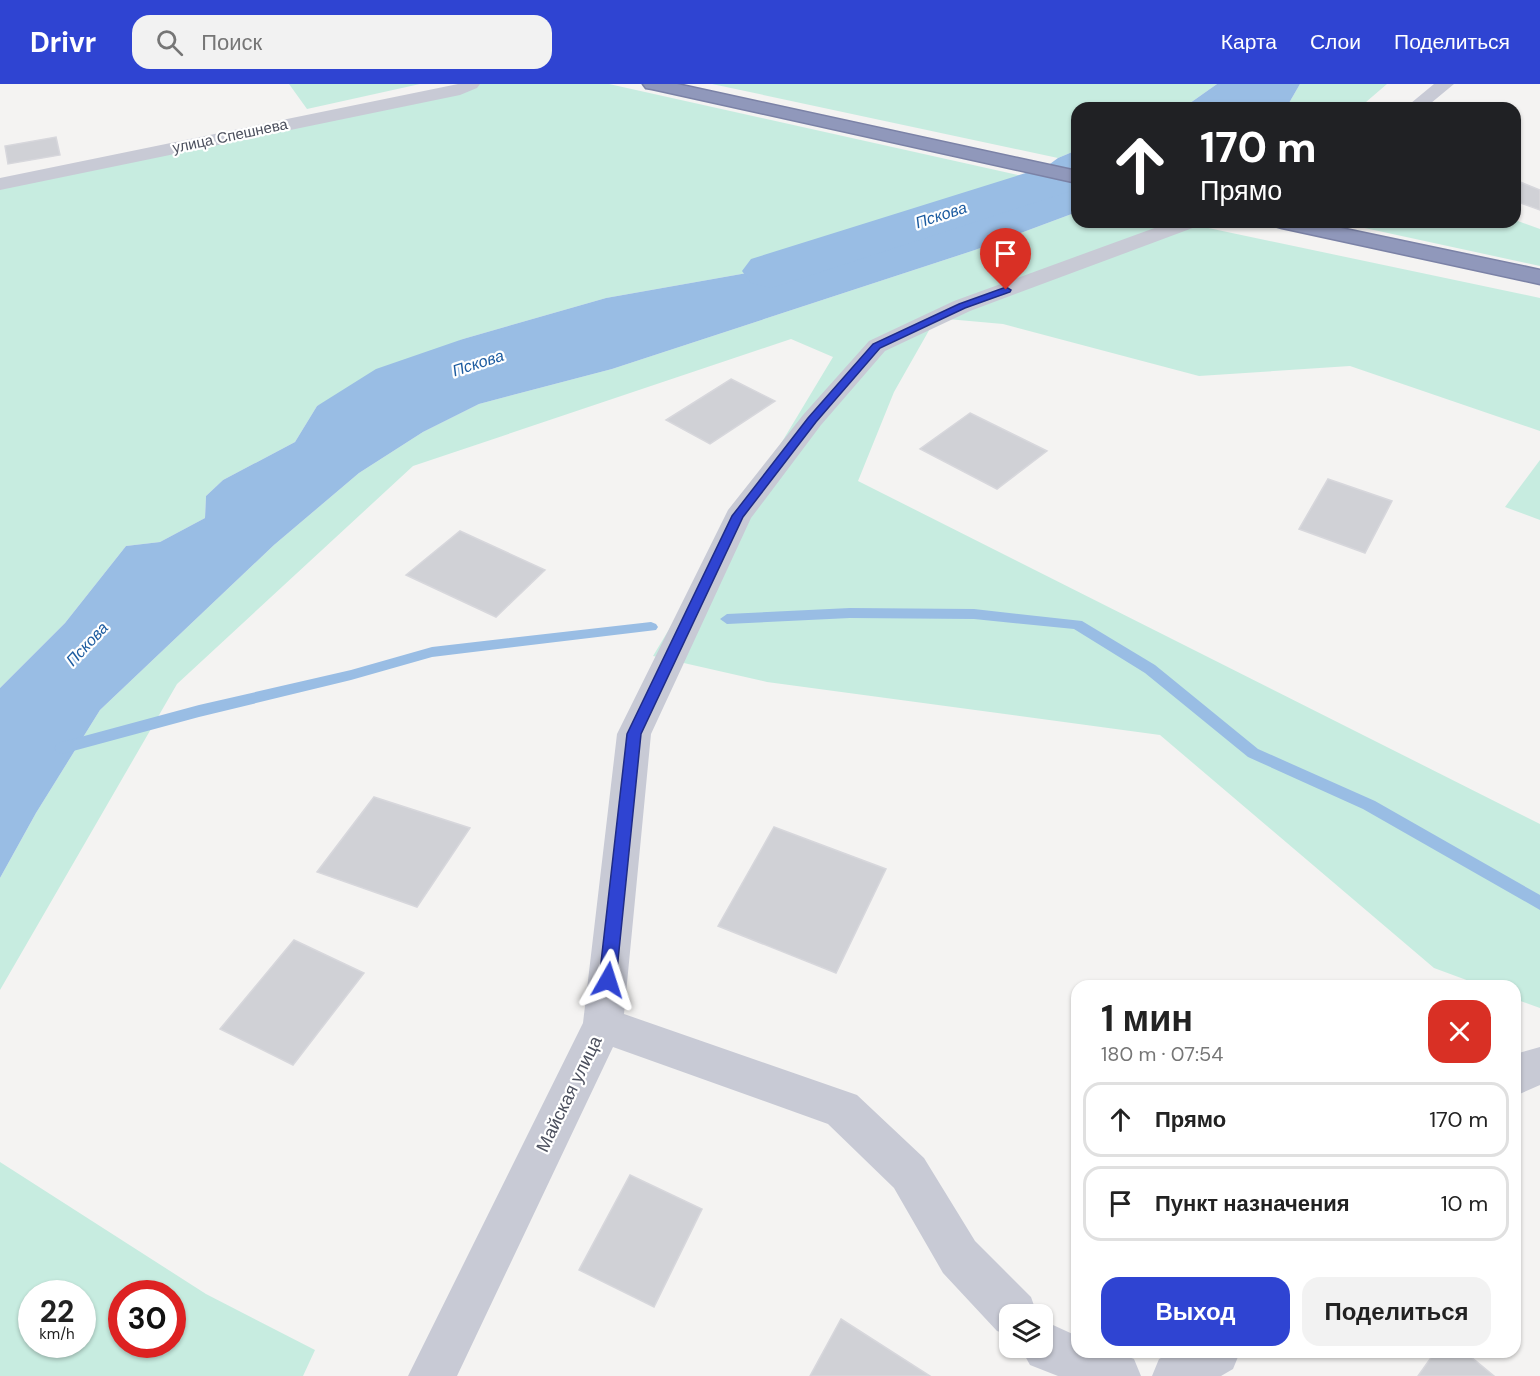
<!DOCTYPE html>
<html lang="ru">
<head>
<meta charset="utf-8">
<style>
  body { margin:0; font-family:"DM Sans",sans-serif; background:#f2f2f2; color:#222; height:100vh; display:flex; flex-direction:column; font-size:22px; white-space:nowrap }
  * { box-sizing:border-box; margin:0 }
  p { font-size:20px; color:#767676 }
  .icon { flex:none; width:33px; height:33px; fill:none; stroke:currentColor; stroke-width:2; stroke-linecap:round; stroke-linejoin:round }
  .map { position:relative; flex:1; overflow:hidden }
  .drawer { position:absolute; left:1071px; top:896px; width:450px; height:378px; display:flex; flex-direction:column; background:#fff; border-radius:18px; box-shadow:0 2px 4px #0004 }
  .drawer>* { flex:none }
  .hud { position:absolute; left:1071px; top:18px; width:450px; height:126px; border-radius:18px; box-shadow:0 2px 4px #0004; background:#202124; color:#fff; overflow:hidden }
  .controls { position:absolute; left:999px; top:1220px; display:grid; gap:12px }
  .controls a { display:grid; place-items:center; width:54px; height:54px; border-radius:12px; background:#fff; box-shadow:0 2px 4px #0004; font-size:30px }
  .speed { position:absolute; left:18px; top:1196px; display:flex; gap:12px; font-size:30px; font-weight:700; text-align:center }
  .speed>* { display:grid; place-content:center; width:78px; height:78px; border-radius:50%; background:#fff; box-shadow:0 2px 4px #0004; line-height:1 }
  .speed small { font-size:15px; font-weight:400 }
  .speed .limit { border:9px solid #d22; background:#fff; color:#111 }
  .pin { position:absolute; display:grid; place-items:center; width:51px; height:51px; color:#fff; margin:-62px -26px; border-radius:50% 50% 50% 0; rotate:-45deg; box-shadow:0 0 6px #0007 }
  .pin .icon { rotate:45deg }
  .me { position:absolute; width:66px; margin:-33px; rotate:6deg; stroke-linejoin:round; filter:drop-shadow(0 0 4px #0008) }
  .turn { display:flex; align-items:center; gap:21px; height:126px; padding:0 30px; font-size:27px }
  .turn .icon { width:78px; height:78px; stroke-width:2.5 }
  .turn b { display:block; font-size:42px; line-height:51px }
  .round { display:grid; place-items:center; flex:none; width:63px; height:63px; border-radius:18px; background:#f2f2f2 }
  .headline { display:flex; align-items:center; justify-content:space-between; height:102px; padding:0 30px }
  h1 { font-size:36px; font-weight:700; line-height:45px }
  .primary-button { display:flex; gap:12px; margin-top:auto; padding:12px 30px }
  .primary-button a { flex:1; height:69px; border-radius:18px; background:#2f44d2; color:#fff; font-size:24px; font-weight:700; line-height:69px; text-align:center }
  .primary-button a+a { background:#f2f2f2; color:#222 }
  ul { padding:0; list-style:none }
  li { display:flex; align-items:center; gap:18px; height:75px; margin:0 12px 9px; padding:0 18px; border:3px solid #e0e0e0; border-radius:18px }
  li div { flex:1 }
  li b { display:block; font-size:22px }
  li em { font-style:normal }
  header { display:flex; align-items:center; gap:36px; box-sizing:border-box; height:84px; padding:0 30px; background:#2f44d2; color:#fff }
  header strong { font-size:28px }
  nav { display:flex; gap:33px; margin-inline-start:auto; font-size:21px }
  .search { width:420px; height:54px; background:#f2f2f2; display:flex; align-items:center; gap:15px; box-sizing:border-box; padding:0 21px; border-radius:18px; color:#767676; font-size:22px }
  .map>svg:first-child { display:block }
  .green { fill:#c7ece0; fill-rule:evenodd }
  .water { fill:#99bde4 }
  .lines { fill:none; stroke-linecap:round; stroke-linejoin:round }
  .stream { fill:#99bde4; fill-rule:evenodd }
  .river { fill:#99bde4; fill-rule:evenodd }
  .building { fill:#d0d1d6; stroke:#d7d7dc; stroke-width:1.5 }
  .highway-casing { stroke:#7b82a6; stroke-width:3 }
  .minor { fill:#c8cad5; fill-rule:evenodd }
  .highway { fill:#9098bb; fill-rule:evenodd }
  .route { fill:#2f44d2; stroke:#1f2c88; stroke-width:1.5 }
  .labels { text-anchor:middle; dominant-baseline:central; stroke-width:4.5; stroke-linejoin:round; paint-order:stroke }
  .far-street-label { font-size:15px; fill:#4c505e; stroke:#fff }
  .far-water-label { font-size:16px; font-style:italic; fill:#1d5ca0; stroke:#fff }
  .street-label { font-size:18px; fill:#4c505e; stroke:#fff }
</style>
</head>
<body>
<header>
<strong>Drivr</strong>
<div class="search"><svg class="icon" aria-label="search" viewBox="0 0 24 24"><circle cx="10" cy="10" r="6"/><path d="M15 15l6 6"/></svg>Поиск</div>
<nav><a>Карта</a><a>Слои</a><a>Поделиться</a></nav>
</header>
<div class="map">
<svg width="1540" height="1292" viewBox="0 0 1540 1292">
  <rect width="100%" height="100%" fill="#f4f3f2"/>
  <path class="green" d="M289,0H420L307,25Z
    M462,0H609L1031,94L892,149L747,189L606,214L463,255L317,322L295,358L223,396L206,412L205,434L160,458L126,462L65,539L0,604V98Z
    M712,0H1217L1183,24H1077V66L1058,74Z
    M1300,0H1387L1359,24H1283L1289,19Z
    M1077,128V138H1180L1540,214V347L1350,282L1199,292L1003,240L936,234L894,308L858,397L1540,740V924L1515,915V902L1480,901L1434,884L1160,651L767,598L653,572L833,273L791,255L413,382L177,600L0,906V794L36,729L100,626L274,461L359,389L423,348L479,320L612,285L975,166Z
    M1515,136L1540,145V182L1337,138H1515Z
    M1540,376V436L1505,423Z
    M0,1078L206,1210L315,1266L303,1292H0ZM32,1209H82V1260H32ZM122,1209H172V1260H122Z"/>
  <path class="water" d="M1217,0H1300L1289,19L1283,24H1183Z
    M1077,66V128L975,166L612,285L479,320L423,348L359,389L274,461L100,626L36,729L0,794V604L65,539L126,462L160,458L205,434L206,412L223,396L295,358L317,322L376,285L463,255L606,214L747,189L892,149L1031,94L1058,74Z"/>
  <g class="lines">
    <path class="stream" d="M850,524L974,525L1082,537L1155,581L1258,665L1375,717L1540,811V826L1363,725L1248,673L1145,589L1074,545L974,535L850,534L727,540L720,535L727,530Z
      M651,538L656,540L658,543L656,546L432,573L351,596L199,633L62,670L57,668L54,664L57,660L62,658L199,621L351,586L432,563Z"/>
    <path class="river" d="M1077,73V105L771,204L751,199L742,187L751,175Z"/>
  </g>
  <path class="building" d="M56,53L60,71L8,80L5,62Z
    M1515,96L1540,106V126L1515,117Z
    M731,295L775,317L710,360L666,336Z
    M970,329L1047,367L997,405L920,365Z
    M1328,395L1392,417L1365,469L1299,445Z
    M460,447L545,486L496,533L406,491Z
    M374,713L470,744L417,823L317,788Z
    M774,743L886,785L836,889L718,842Z
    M294,856L364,889L293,981L220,945Z
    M630,1091L702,1125L654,1223L579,1186Z
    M841,1235L930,1292H810Z
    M1435,1268H1465L1494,1292H1418Z"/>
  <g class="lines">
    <defs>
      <path id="highway" d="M643,0H677L1077,87V99L652,5L646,4Z
        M1271,138H1312L1540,186V200L1282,144L1275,142Z"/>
    </defs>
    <use href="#highway" class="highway-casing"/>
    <path class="minor" d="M458,0H480L477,4L460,11L0,106V94Z
      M1434,0H1454L1425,24H1405Z
      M1171,138H1202L1198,142L970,227L885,267L821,341L751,434L651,650L624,930L857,1011L924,1074L975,1157L1031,1213L1037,1230H1010V1251L997,1247L943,1189L894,1104L828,1040L613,963L457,1292H408L583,939L617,650L728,426L803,331L869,257L954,217Z
      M1540,963V1001L1515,1012V970Z
      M1042,1236L1077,1252V1268H1116L1134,1275L1141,1292H1058L1030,1281L1020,1263H1042Z
      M1172,1268H1240L1233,1285L1221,1292H1152L1159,1275Z"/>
    <use href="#highway" class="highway"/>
  </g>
  <path class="route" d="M1006,203L1011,206L1010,208L965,224L880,264L816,338L743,433L641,650L616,896L613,901L608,903L602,901L599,896L627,650L732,432L808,334L873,260L959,220Z"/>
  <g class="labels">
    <g class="far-street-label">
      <text transform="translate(230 52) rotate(-12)">улица Спешнева</text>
    </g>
    <g class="far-water-label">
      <text transform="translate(941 131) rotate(-18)">Пскова</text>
      <text transform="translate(478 279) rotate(-18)">Пскова</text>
      <text transform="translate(87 560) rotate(-47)">Пскова</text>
    </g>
    <g class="street-label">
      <text transform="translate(569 1010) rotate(-64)">Майская улица</text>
    </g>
  </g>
</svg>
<div class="controls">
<a><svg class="icon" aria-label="layers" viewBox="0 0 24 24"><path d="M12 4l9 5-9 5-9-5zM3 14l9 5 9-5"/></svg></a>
</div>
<div class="speed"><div>22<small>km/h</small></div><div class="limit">30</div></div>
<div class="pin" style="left:1006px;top:206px;background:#d93025"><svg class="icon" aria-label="arrive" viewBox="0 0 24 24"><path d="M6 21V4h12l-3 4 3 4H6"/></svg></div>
<svg class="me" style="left:608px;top:896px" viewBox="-20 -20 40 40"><path d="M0-17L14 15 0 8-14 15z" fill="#2f44d2" stroke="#fff" stroke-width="4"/></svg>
<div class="hud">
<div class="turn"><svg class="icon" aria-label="ahead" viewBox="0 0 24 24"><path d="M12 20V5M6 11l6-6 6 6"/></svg><div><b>170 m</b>Прямо</div></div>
</div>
<section class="drawer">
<div class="headline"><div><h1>1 мин</h1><p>180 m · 07:54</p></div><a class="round" style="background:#d93025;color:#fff"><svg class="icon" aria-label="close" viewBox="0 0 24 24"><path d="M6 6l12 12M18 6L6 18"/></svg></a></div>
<ul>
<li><svg class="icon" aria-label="ahead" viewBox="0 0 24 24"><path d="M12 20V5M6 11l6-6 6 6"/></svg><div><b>Прямо</b></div><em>170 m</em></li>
<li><svg class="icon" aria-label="arrive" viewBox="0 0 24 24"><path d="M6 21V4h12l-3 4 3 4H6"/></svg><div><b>Пункт назначения</b></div><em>10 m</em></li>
</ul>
<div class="primary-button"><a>Выход</a><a>Поделиться</a></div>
</section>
</div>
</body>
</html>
